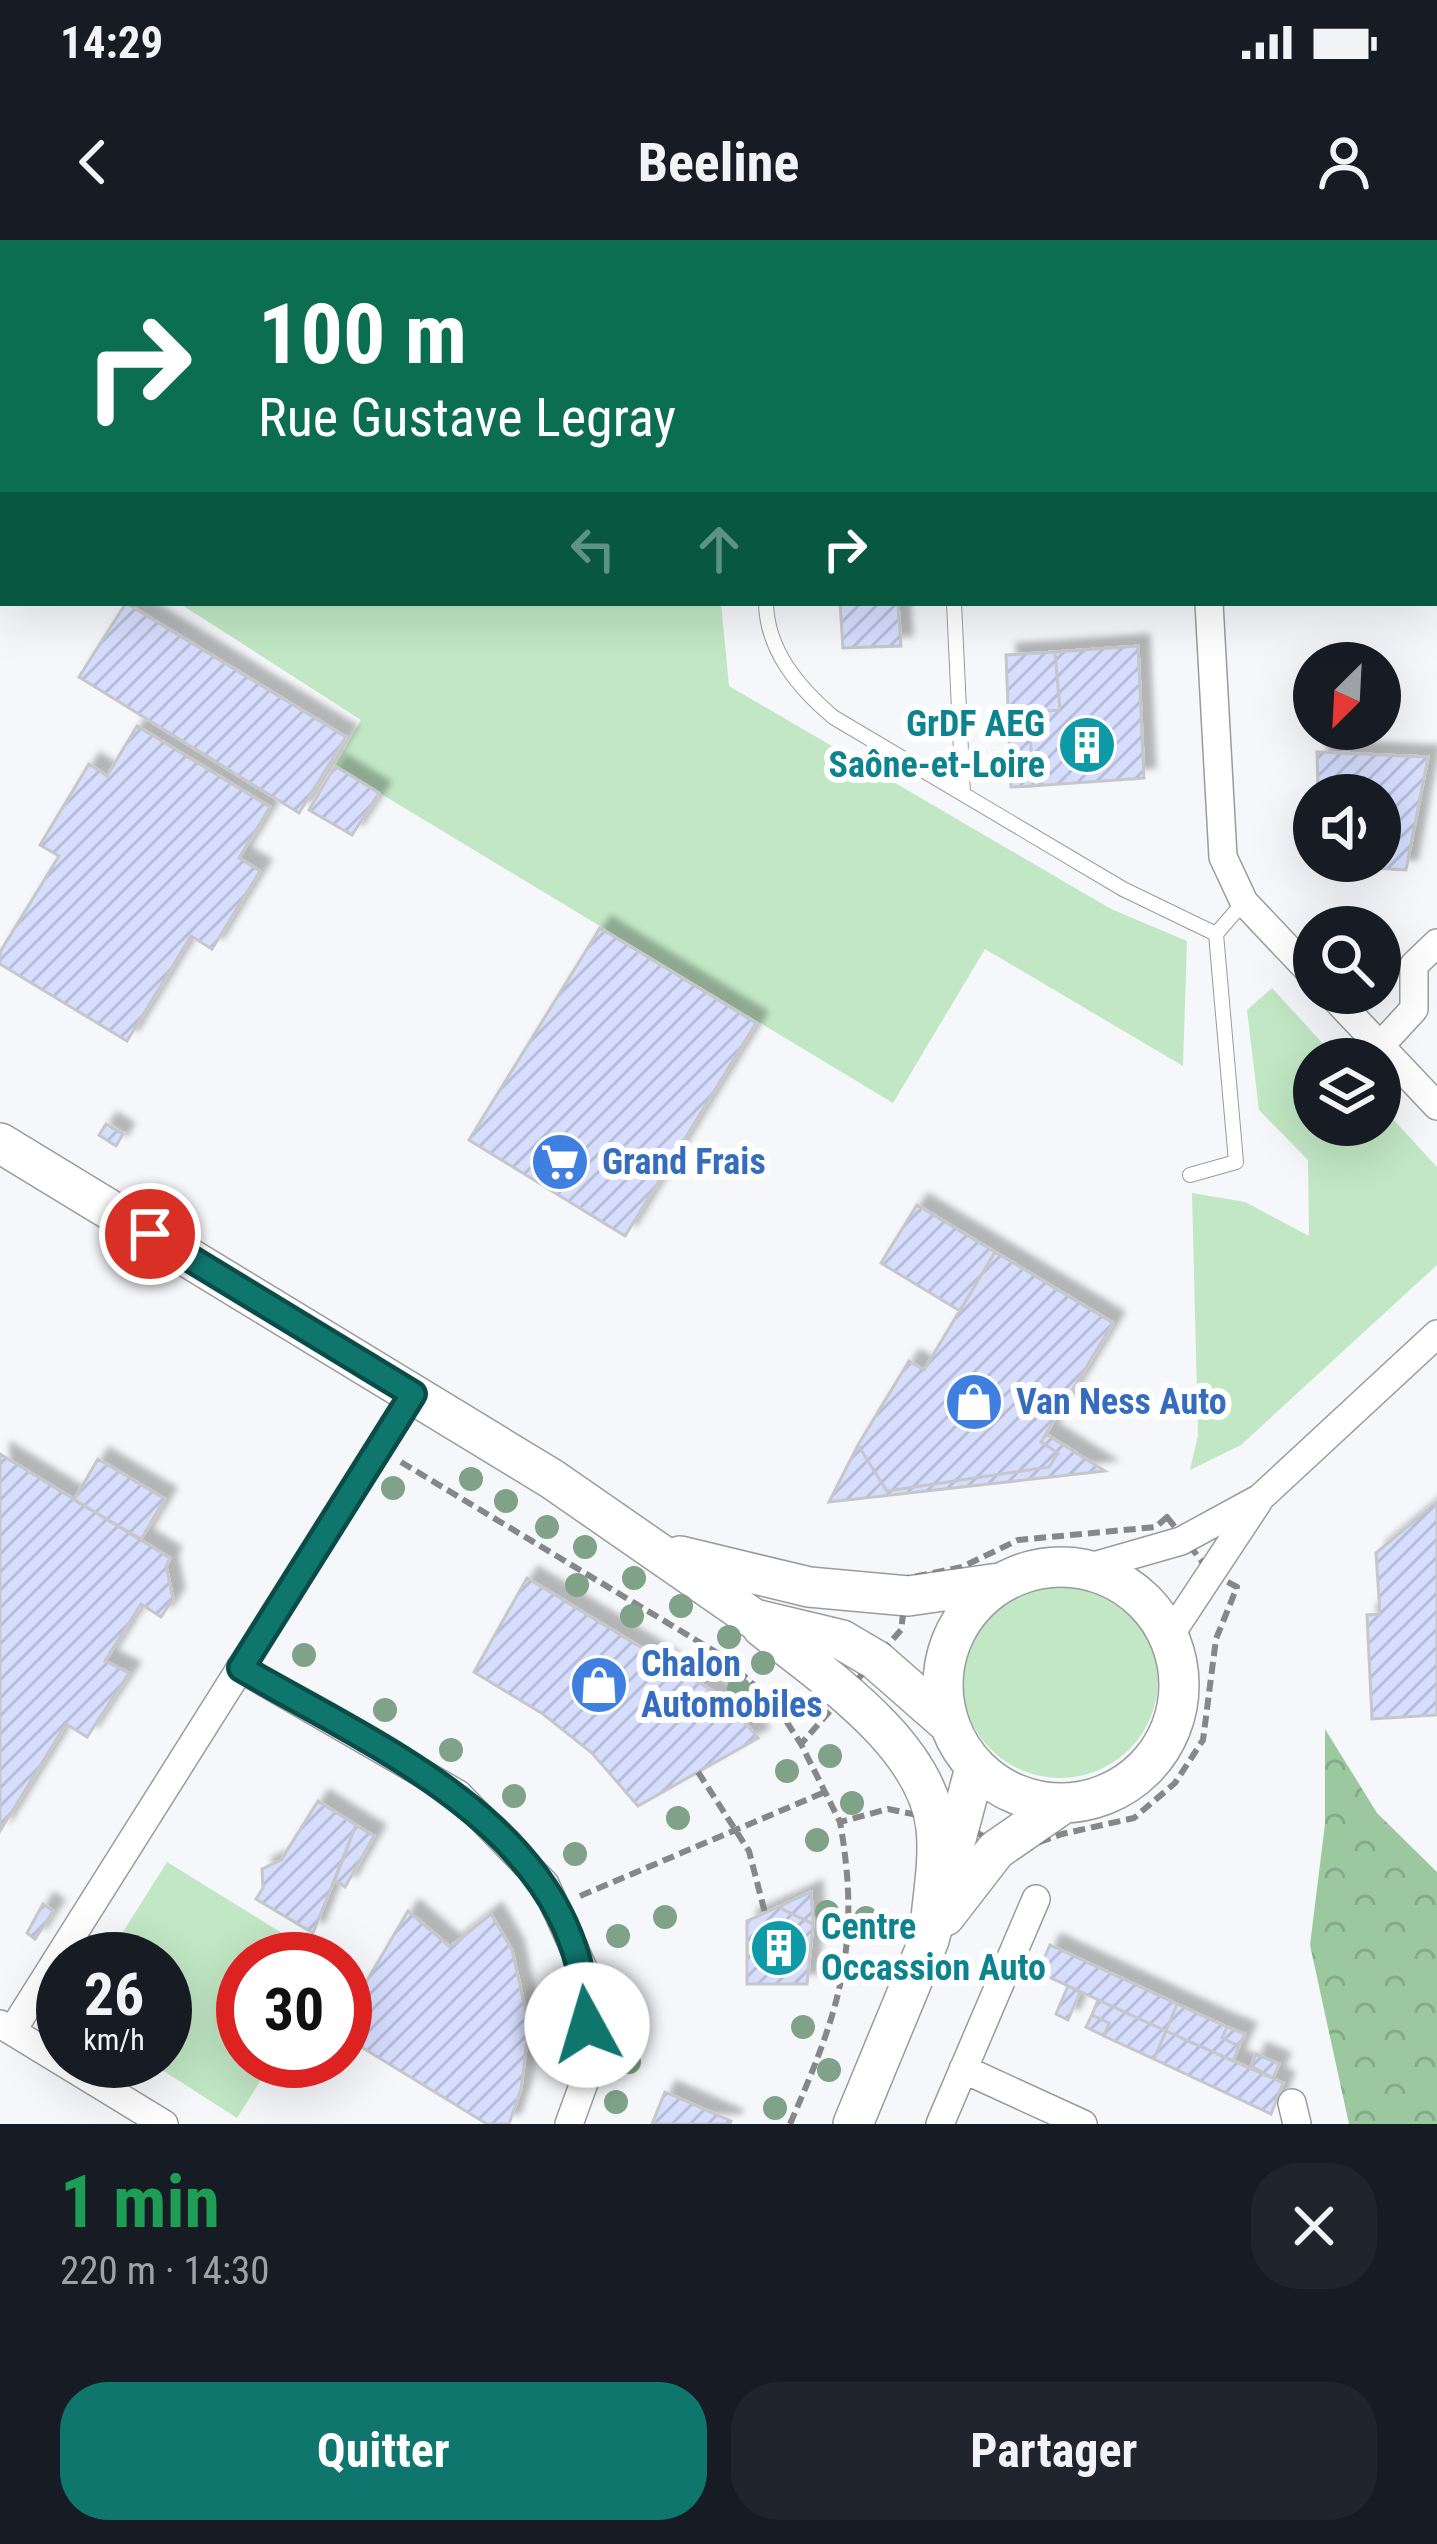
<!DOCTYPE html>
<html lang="fr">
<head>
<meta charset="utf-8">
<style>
  body { margin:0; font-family:"Roboto Condensed",sans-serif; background:#20242c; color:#f1f3f6; height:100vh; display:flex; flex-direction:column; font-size:45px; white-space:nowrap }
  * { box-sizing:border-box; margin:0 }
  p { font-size:39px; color:#9ea1a6 }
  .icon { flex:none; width:66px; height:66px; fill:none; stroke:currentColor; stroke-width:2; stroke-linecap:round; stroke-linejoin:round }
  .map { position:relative; height:1884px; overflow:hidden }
  .side { display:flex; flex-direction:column; background:#171b24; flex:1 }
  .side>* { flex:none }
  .guide { position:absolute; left:0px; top:0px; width:1437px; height:366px; box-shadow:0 12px 48px #0002; background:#0b6e4f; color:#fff; overflow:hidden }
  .needle { width:78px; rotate:204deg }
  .fabs { position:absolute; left:1293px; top:402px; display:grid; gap:24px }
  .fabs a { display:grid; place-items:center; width:108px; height:108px; border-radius:50%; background:#171b24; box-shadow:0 12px 48px #0002; font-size:60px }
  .speed { position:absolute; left:36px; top:1692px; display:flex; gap:24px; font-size:60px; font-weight:700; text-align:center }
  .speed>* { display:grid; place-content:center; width:156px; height:156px; border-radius:50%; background:#171b24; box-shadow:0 12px 48px #0002; line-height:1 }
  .speed small { font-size:30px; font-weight:400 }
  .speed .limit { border:18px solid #d22; background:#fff; color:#111 }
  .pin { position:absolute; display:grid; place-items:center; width:102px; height:102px; color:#fff; margin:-51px; border:6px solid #fff; border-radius:50%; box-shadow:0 3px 12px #0007 }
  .me { position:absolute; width:132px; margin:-66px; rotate:354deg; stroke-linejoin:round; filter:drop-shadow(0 0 9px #0008) }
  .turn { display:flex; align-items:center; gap:42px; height:252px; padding:0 60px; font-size:54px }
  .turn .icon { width:156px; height:156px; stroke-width:2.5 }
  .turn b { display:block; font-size:84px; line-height:102px }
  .lanes { display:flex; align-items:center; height:114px; padding:0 60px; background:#0003; justify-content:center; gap:60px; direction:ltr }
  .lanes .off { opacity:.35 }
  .round { display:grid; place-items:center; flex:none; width:126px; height:126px; border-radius:48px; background:#20242c }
  .overview { display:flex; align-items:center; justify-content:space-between; height:204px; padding:0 60px }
  h1 { font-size:72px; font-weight:700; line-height:90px; color:#1e9e55 }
  .cta { display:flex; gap:24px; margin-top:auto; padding:24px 60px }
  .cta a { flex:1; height:138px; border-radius:48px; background:#0f766e; color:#fff; font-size:48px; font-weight:700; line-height:138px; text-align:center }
  .cta a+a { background:#20242c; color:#f1f3f6 }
  .status { display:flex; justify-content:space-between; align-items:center; height:84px; padding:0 60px; background:#171b24; direction:ltr }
  .status svg { height:33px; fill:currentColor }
  header { display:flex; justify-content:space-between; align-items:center; height:156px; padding:0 60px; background:#171b24; font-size:54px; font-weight:700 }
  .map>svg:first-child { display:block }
  .grass { fill:#c1e7c4 }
  .forest { fill:url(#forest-crowns) }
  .building { fill:url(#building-hatch); stroke:#c6c7ca; stroke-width:3; filter:url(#shadow) }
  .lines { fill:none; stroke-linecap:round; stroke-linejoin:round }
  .lane-casing { stroke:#9a9b9d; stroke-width:16 }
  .street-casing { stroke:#9a9b9d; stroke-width:30 }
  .secondary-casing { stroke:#9a9b9d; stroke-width:42 }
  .path { stroke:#878789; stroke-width:6; stroke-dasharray:12 6; stroke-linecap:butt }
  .lane { stroke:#fff; stroke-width:14 }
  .street { stroke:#fff; stroke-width:27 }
  .secondary { stroke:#fff; stroke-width:39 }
  .tree { fill:#7fa288 }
  .route-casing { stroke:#0a4d48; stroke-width:30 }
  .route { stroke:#0f766e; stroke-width:21 }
  .labels { text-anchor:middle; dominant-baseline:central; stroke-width:12; stroke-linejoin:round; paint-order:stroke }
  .culture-label { font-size:36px; font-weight:bold; fill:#0d838f; stroke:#fff; text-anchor:end }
  .shop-label { font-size:36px; font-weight:bold; fill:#366cbe; stroke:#fff; text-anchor:start }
</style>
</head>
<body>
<div class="status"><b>14:29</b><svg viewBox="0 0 49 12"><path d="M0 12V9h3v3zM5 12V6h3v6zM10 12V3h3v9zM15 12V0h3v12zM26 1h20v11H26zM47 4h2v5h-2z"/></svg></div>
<header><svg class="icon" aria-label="back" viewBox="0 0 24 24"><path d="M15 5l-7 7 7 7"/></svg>Beeline<svg class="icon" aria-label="person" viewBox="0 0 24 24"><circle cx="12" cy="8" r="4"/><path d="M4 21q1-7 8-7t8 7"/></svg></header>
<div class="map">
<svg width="1437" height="1884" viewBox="0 0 1437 1884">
  <defs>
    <pattern id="forest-crowns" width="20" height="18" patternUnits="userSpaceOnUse" patternTransform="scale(3)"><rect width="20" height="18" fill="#9cc8a0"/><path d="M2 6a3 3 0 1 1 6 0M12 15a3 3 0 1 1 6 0" fill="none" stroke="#86ab89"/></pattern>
    <pattern id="building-hatch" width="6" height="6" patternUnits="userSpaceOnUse" patternTransform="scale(3)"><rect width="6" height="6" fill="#d6ddfd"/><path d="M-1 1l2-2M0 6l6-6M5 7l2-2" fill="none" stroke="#b7bdd8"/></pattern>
    <filter id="shadow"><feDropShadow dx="11" dy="-11" stdDeviation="3" flood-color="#0004"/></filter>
  </defs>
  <rect width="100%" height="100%" fill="#f6f7fa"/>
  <path class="grass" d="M149,0H424V3H149Z
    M2,107L3,110V314L0,312Z
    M179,363H721L729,446L1111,669L1187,701L1183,826L985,709L893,863L335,526L361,480Z
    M1272,748L1337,819H1314V885H1380V865L1437,927V1025L1241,1205L1190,1230L1198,1195L1192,953L1245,962L1309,996L1308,920L1259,870L1247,770Z
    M962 1440a98 98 0 1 1 196 0a98 98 0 1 1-196 0Z
    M167,1622L324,1719H243V1821H273L237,1878L148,1821H165V1719H106Z"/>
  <path class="forest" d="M424,0H709V3H424Z
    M1325,1489L1377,1573L1437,1632V1884H1349L1310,1705L1325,1584Z"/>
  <path class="building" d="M126,363L346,497L299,573L79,437Z
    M840,363H898L901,406L843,408Z
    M1138,406L1144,538L1033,546L1029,472L1060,470L1055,412Z
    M1055,412L1060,470L1029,472L1033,546L1011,547L1006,415Z
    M137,486L270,567L239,618L260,631L212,709L191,696L127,801L0,724V712L59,616L40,605L89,524L107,536Z
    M1317,512L1428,517L1406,630L1354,627L1348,621H1380V555H1318Z
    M335,526L379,553L352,595L309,570Z
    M600,688L756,783L625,996L469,900Z
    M106,884L123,894L116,906L99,895Z
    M917,965L995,1012L960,1071L881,1023Z
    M995,1012L1113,1083L1041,1202L1058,1213L1049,1227L887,1251L858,1205L909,1121L924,1130Z
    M1046,1194L1105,1231L829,1262L858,1205L887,1251L1049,1227L1058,1213L1041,1202Z
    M0,1214L170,1318L166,1326L173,1359L161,1377L141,1364L105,1421L129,1433L87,1497L66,1484L0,1591Z
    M98,1219L165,1259L141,1299L74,1260Z
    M1437,1262V1475L1372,1479L1367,1375L1380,1374L1376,1313Z
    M527,1338L724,1458L758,1498L638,1566L592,1513L543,1474L474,1432Z
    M318,1561L356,1585L313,1693L256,1659L263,1648L262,1629L281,1620Z
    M356,1585L374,1596L345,1647L335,1640Z
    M811,1652L813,1684L778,1667Z
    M43,1664L53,1671L35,1699L27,1693Z
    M778,1667L813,1684L807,1744H747V1681Z
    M408,1671L450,1707L491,1674L512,1710L529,1785L521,1849L509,1884H487L345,1797V1778Z
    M1050,1705L1177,1764L1166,1791L1038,1732Z
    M1068,1746L1080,1752L1068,1780L1056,1774Z
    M1098,1760L1166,1791L1154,1819L1104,1796L1109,1783L1092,1775Z
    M1177,1764L1227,1787L1222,1798L1239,1806L1233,1821L1166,1791Z
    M1092,1775L1109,1783L1104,1796L1086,1787Z
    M1227,1787L1245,1794L1239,1806L1222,1798Z
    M1166,1791L1283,1843L1271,1874L1154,1819Z
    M1256,1814L1279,1824L1273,1838L1251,1826Z
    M665,1852L731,1881L730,1884H652Z"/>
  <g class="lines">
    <defs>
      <path id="lane" d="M766,363C767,411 799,448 833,477L1123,649L1216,694
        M954,363L963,554
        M1190,935L1236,922L1216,694L1244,662"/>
      <path id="street" d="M1190,0V3
        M1434,250L1437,247
        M1434,309L1437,312
        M1209,363L1223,617L1244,662L1314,736
        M1330,753L1437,866
        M1380,806L1414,769V725L1437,703
        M1087,1328L1181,1301L1260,1258L1437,1094
        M1170,1395L1258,1262
        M240,1428L458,1554L545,1644L587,1737L588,1832L569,1884
        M0,1784L164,1884
        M12,1791L413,1154
        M963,1829L1083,1884
        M1292,1863L1297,1884
        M940,1884L1036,1659"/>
      <path id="secondary" d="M0,903L552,1239L754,1379L842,1400L876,1420L949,1484
        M680,1316L809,1347L908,1356L999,1343
        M943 1445a118 118 0 1 1 236 0a118 118 0 1 1-236 0Z
        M762,1387C822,1435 927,1504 936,1588C940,1623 931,1665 929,1700
        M945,1676L996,1610L1061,1565
        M853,1884L929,1700L975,1528"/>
    </defs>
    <use href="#lane" class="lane-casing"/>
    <use href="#street" class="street-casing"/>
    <use href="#secondary" class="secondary-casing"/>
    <path class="path" d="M401,1222L724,1417L777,1467L801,1504
      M1167,1277L1211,1333L1237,1347L1216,1399L1203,1500L1175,1543L1134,1578L1062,1594L1012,1612L961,1584L888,1569L840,1582L801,1504L901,1390L908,1338L962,1327L1018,1300L1156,1287Z
      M698,1532L749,1611L765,1673
      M580,1656L825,1552
      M790,1884C839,1772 862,1705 840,1582"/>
    <use href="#lane" class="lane"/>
    <use href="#street" class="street"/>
    <use href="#secondary" class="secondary"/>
  </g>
  <g class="tree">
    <circle cx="471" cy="1239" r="12"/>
    <circle cx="393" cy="1248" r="12"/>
    <circle cx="506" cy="1261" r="12"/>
    <circle cx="547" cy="1287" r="12"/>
    <circle cx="585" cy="1307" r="12"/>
    <circle cx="634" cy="1338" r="12"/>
    <circle cx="577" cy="1345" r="12"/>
    <circle cx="681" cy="1366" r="12"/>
    <circle cx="632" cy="1376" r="12"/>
    <circle cx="729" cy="1397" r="12"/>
    <circle cx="304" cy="1415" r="12"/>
    <circle cx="763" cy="1423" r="12"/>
    <circle cx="739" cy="1449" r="12"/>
    <circle cx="803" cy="1465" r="12"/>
    <circle cx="385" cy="1470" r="12"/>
    <circle cx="451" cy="1510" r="12"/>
    <circle cx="830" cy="1516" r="12"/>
    <circle cx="787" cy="1531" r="12"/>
    <circle cx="514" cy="1556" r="12"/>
    <circle cx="852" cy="1563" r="12"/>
    <circle cx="678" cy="1578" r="12"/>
    <circle cx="817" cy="1600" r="12"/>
    <circle cx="575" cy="1614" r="12"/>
    <circle cx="827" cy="1672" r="12"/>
    <circle cx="665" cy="1677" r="12"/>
    <circle cx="866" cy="1678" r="12"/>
    <circle cx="618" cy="1696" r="12"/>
    <circle cx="864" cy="1732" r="12"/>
    <circle cx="631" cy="1780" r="12"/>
    <circle cx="803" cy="1787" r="12"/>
    <circle cx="629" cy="1822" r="12"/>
    <circle cx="829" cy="1830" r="12"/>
    <circle cx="616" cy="1862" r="12"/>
    <circle cx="775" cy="1868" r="12"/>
  </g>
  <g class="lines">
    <defs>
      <path id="route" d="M150,994L413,1154L241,1428C384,1511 584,1593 587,1785"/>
    </defs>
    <use href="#route" class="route-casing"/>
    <use href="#route" class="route"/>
  </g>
  <defs>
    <symbol id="building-disc" viewBox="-11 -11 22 22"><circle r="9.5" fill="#0f9aa8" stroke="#fff"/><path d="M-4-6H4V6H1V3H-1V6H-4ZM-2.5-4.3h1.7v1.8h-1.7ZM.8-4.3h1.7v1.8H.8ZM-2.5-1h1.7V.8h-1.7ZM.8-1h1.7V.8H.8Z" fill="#fff"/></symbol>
    <symbol id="supermarket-disc" viewBox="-11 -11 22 22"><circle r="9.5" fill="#3f7fe0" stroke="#fff"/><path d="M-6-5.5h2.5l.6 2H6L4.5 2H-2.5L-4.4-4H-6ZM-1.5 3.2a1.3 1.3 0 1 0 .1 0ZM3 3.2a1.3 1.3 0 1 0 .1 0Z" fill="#fff"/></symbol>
    <symbol id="shop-disc" viewBox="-11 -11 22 22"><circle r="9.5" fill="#3f7fe0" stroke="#fff"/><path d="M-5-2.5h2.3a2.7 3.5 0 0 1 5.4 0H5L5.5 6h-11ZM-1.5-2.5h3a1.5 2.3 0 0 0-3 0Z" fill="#fff"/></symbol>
  </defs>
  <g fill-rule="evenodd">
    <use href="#building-disc" x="1054" y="472" width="66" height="66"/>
    <use href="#supermarket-disc" x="527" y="889" width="66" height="66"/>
    <use href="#shop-disc" x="941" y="1129" width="66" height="66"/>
    <use href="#shop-disc" x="566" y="1412" width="66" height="66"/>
    <use href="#building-disc" x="746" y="1675" width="66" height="66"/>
  </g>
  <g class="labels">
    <g class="culture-label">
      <text x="1045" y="484">GrDF AEG<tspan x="1045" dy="41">Saône-et-Loire</tspan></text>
      <text x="821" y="1687" text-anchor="start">Centre<tspan x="821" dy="41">Occassion Auto</tspan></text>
    </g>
    <g class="shop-label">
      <text x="602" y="922">Grand Frais</text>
      <text x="1016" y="1162">Van Ness Auto</text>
      <text x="641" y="1424">Chalon<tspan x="641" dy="41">Automobiles</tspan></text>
    </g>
  </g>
</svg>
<div class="fabs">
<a><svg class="needle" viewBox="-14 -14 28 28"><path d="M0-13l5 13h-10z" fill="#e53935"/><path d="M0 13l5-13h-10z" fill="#9ea1a6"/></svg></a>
<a><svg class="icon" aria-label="sound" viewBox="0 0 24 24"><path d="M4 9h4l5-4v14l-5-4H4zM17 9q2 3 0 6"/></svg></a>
<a><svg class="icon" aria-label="search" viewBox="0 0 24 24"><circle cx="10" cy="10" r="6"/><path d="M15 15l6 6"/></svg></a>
<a><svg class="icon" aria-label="layers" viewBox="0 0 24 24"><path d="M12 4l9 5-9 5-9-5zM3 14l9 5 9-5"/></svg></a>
</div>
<div class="speed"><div>26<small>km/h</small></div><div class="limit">30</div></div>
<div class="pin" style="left:150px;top:994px;background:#d93025"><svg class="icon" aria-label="arrive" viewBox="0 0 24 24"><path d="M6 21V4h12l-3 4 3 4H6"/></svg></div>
<svg class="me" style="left:587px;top:1785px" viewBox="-20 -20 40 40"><circle r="19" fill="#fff"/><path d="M0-13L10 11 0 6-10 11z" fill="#0f766e"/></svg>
<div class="guide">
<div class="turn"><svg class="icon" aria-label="right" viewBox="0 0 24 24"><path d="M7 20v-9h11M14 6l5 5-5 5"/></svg><div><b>100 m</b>Rue Gustave Legray</div></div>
<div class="lanes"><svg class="icon off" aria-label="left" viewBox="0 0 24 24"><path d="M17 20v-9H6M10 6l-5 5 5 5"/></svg><svg class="icon off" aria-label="ahead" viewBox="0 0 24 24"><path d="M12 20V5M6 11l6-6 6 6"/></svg><svg class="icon" aria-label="right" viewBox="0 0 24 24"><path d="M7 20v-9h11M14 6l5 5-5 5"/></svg></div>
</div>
</div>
<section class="side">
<div class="overview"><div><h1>1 min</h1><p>220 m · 14:30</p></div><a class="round"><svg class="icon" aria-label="close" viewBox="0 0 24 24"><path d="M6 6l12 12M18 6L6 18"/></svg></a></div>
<div class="cta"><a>Quitter</a><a>Partager</a></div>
</section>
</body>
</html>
